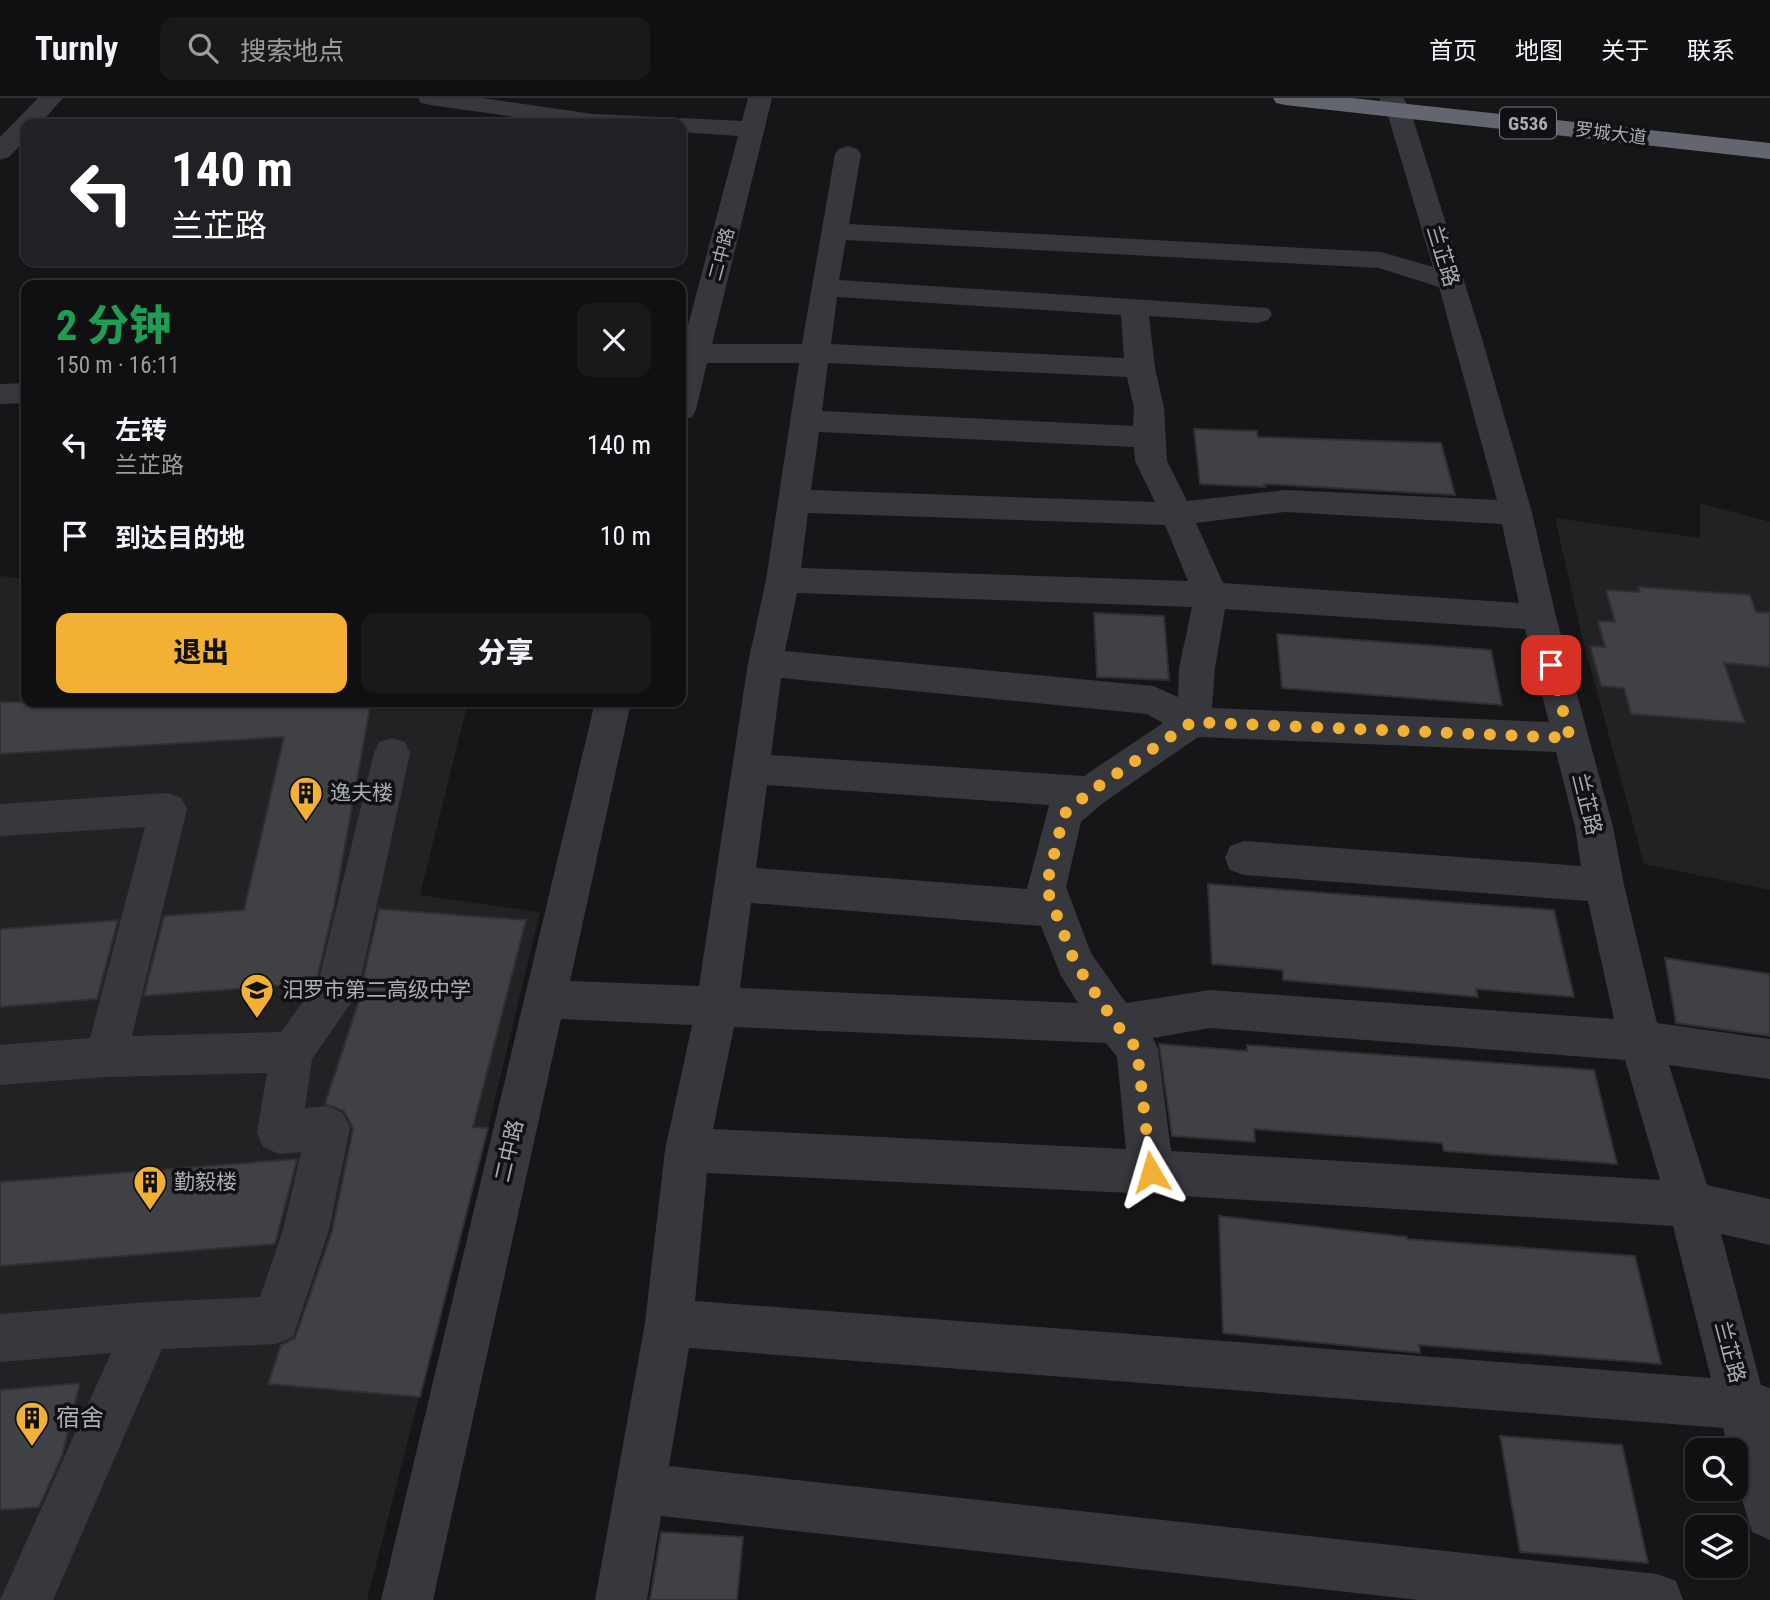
<!DOCTYPE html>
<html lang="zh">
<head>
<meta charset="utf-8">
<style>
  body { margin:0; font-family:"Roboto Condensed","Noto Sans SC",sans-serif; background:#19191b; color:#f1f3f6; height:100vh; display:flex; flex-direction:column; font-size:26px; white-space:nowrap }
  * { box-sizing:border-box; margin:0 }
  p { font-size:23px; color:#9c9d9f }
  .icon { flex:none; width:38px; height:38px; fill:none; stroke:currentColor; stroke-width:2; stroke-linecap:round; stroke-linejoin:round }
  .map { position:relative; flex:1; overflow:hidden }
  .drawer { position:absolute; left:21px; top:182px; width:665px; height:427px; display:flex; flex-direction:column; background:#101012; border-radius:14px; box-shadow:0 2px 5px #0004,0 0 0 2px #303032 }
  .drawer>* { flex:none }
  .top-card { position:absolute; left:21px; top:21px; width:665px; height:147px; border-radius:14px; box-shadow:0 2px 5px #0004,0 0 0 2px #303032; background:#202124; color:#fff; overflow:hidden }
  .tools { position:absolute; left:1685px; top:1340px; display:grid; gap:14px }
  .tools a { display:grid; place-items:center; width:63px; height:63px; border-radius:14px; background:#101012; box-shadow:0 2px 5px #0004,0 0 0 2px #303032; font-size:35px }
  .pin { position:absolute; display:grid; place-items:center; width:60px; height:60px; color:#fff; margin:-30px; border-radius:14px; box-shadow:0 4px 10px #0006 }
  .me { position:absolute; width:77px; margin:-38px; rotate:353deg; stroke-linejoin:round; filter:drop-shadow(0 0 5px #0008) }
  .turn { display:flex; align-items:center; gap:24px; height:147px; padding:0 35px; font-size:32px }
  .turn .icon { width:91px; height:91px; stroke-width:2.5 }
  .turn b { display:block; font-size:49px; line-height:60px }
  .round { display:grid; place-items:center; flex:none; width:74px; height:74px; border-radius:14px; background:#19191b }
  .head { display:flex; align-items:center; justify-content:space-between; height:119px; padding:0 35px }
  h1 { font-size:42px; font-weight:800; line-height:52px; color:#1e9e55 }
  .cta { display:flex; gap:14px; margin-top:auto; padding:14px 35px }
  .cta a { flex:1; height:80px; border-radius:14px; background:#f2b134; color:#111; font-size:28px; font-weight:800; line-height:80px; text-align:center }
  .cta a+a { background:#19191b; color:#f1f3f6 }
  ul { padding:0; list-style:none }
  li { display:flex; align-items:center; gap:21px; height:91px; padding:0 35px }
  li div { flex:1 }
  li b { display:block; font-size:26px }
  li em { font-style:normal }
  header { display:flex; align-items:center; gap:42px; box-sizing:border-box; height:98px; padding:0 35px; background:#101012; border-bottom:2px solid #303032 }
  header strong { font-size:33px }
  nav { display:flex; gap:38px; margin-inline-start:auto; font-size:24px }
  .search { width:490px; height:63px; background:#19191b; display:flex; align-items:center; gap:18px; box-sizing:border-box; padding:0 24px; border-radius:14px; color:#9c9d9f; font-size:26px }
  .map>svg:first-child { display:block }
  .built { fill:#222225 }
  .building { fill:#404145; stroke:#303034; stroke-width:2 }
  .lines { fill:none; stroke-linecap:round; stroke-linejoin:round }
  .minor { fill:#37383d; fill-rule:evenodd }
  .highway { fill:#63666e; fill-rule:evenodd }
  .route { stroke:#f2b134; stroke-width:12; stroke-dasharray:0 21.6 }
  .labels { text-anchor:middle; dominant-baseline:central; stroke-width:7; stroke-linejoin:round; paint-order:stroke }
  .far-street-label { font-size:18px; fill:#a8adb8; stroke:#111113 }
  .shield { fill:#111113; stroke:#7b7e86; stroke-width:2 }
  .shield-label { font-size:19px; font-weight:bold; fill:#a8adb8 }
  .street-label { font-size:21px; fill:#a8adb8; stroke:#111113 }
  .poi-label { font-size:21px; fill:#a8adb8; stroke:#111113; text-anchor:start }
  .near-poi-label { font-size:24px; fill:#a8adb8; stroke:#111113; text-anchor:start }
</style>
</head>
<body>
<header>
<strong>Turnly</strong>
<div class="search"><svg class="icon" aria-label="search" viewBox="0 0 24 24"><circle cx="10" cy="10" r="6"/><path d="M15 15l6 6"/></svg>搜索地点</div>
<nav><a>首页</a><a>地图</a><a>关于</a><a>联系</a></nav>
</header>
<div class="map">
<svg width="1770" height="1502" viewBox="0 0 1770 1502">
  <rect width="100%" height="100%" fill="#161618"/>
  <path class="built" d="M1700,405L1770,424V792L1644,766L1582,539L1555,420L1700,440Z
    M0,478L26,481V604H468L420,797L540,814L488,1030L367,1502H0Z"/>
  <path class="building" d="M1194,331L1257,333L1258,339L1441,345L1455,397L1264,386L1265,389L1200,386Z
    M1638,489L1750,497L1756,514L1770,515V569L1724,565L1745,625L1631,616L1624,590L1601,588L1590,548L1605,549L1598,523L1615,524L1606,492L1640,494Z
    M1094,515L1164,518L1169,582L1097,579Z
    M1277,536L1491,552L1502,607L1282,590Z
    M0,604H371L334,808L317,880L313,885L144,898L164,818L244,812L284,639L0,656Z
    M1208,786L1554,812L1574,899L1476,891L1478,899L1283,882V872L1212,866Z
    M379,811L526,822L473,1029L488,1030L420,1299L268,1286L281,1247L295,1240L332,1133L353,1031L344,1013L325,1006L366,881H363Z
    M118,822L97,901L0,909V831Z
    M1665,860L1770,876V938L1676,925Z
    M1159,946L1247,953V947L1594,972L1617,1066L1444,1053L1442,1045L1254,1031L1255,1044L1172,1038Z
    M297,1061L275,1146L0,1168V1084Z
    M1219,1118L1407,1139V1141L1635,1158L1661,1266L1419,1247L1420,1255L1223,1235Z
    M80,1285L62,1358L39,1409L0,1412V1292Z
    M1500,1338L1622,1347L1648,1465L1520,1454Z
    M661,1434L743,1439L737,1502H650Z"/>
  <g class="lines">
    <path class="minor" d="M38,0H63L40,26H26V41L9,59L0,62V39Z
      M418,0H482L593,16L660,19L671,24L681,20L742,23L748,0H772L712,246H802L835,56L839,51L848,48L857,51L861,56L849,126L1381,154L1433,169L1386,11L1379,0H1403L1410,11L1481,237L1532,415L1556,519L1613,729L1624,787L1657,925L1770,941V981L1669,967L1707,1087L1770,1101V1147L1721,1136L1761,1287L1770,1290V1442L1752,1434L1736,1382V1353H1729L1723,1330L689,1250L669,1368L1657,1476L1676,1483L1683,1502H1419L661,1418L647,1502H595L645,1225L665,1052L692,927L561,921L433,1502H381L595,604H631L570,883L699,888L748,565L766,482L799,265H707L696,312L692,319L681,322V254L738,38L681,34V26H564L430,7L421,5ZM846,142L1379,170L1439,189L1497,402L1285,392L1187,403L1167,363L1164,310L1155,270L1149,218L1258,225L1268,222L1272,216L1268,210L839,182ZM837,199L1121,217L1124,260L831,246ZM828,265L1127,279L1134,310L1133,328L822,313ZM819,334L1134,349L1135,363L1155,404L811,392ZM1285,414L1502,426L1519,505L1223,485L1196,425ZM808,415L1165,427L1188,483L801,470ZM797,495L1192,509L1179,570L1178,599L1153,588L785,553ZM1225,511L1525,531L1549,624L1212,610L1215,570ZM781,580L1147,616L1163,625L1084,678L771,657ZM1198,639L1556,654L1575,729L1581,768L1244,743L1230,748L1225,760L1230,772L1244,777L1588,803L1614,921L1210,892L1126,905L1091,855L1066,789L1081,724L1103,705ZM767,687L1049,707L1027,791L756,770ZM751,805L1041,828L1061,878L1078,905L740,890ZM734,929L1106,945L1117,959L1126,1051L713,1031ZM1210,930L1625,962L1660,1082L1171,1053L1158,951L1153,940ZM707,1075L1151,1096L1673,1128L1711,1280L695,1203Z
      M26,285V305L0,306V286Z
      M392,640L405,644L410,655L359,889L353,902L312,961L305,1010L328,1008L343,1015L350,1030L329,1132L293,1239L276,1246L162,1251L53,1502H0L111,1255L0,1264V1216L148,1204L260,1199L283,1132L301,1054L279,1056L263,1049L257,1034L267,975L106,979L0,987V947L90,940L145,729L0,738V706L168,695L181,700L187,711L132,938L281,934L319,881L374,655L379,644Z"/>
    <path class="highway" d="M1273,0H1352L1770,45V61L1285,7L1276,5Z"/>
  </g>
  <g class="lines">
    <path class="route" d="M1151,1074L1137,951L1116,926L1075,865L1046,789L1064,716L1090,694L1192,624L1570,640L1551,567"/>
  </g>
  <defs>
    <symbol id="building-pin" viewBox="-11 -11 22 30"><path d="M0 17L-7.5 6A9.5 9.5 0 1 1 7.5 6Z" fill="#f2b134" stroke="#111113"/><path d="M-4-6H4V6H1V3H-1V6H-4ZM-2.5-4.3h1.7v1.8h-1.7ZM.8-4.3h1.7v1.8H.8ZM-2.5-1h1.7V.8h-1.7ZM.8-1h1.7V.8H.8Z" fill="#111"/></symbol>
    <symbol id="school-pin" viewBox="-11 -11 22 30"><path d="M0 17L-7.5 6A9.5 9.5 0 1 1 7.5 6Z" fill="#f2b134" stroke="#111113"/><path d="M0-5L7-2L0 1L-7-2ZM-4 1L0 2.5L4 1V4Q0 6-4 4Z" fill="#111"/></symbol>
  </defs>
  <g fill-rule="evenodd">
    <use href="#building-pin" x="287" y="676" width="38" height="52"/>
    <use href="#school-pin" x="238" y="873" width="38" height="52"/>
    <use href="#building-pin" x="131" y="1065" width="38" height="52"/>
    <use href="#building-pin" x="13" y="1301" width="38" height="52"/>
  </g>
  <g class="labels">
    <g class="far-street-label">
      <text transform="translate(1611 35) rotate(7)">罗城大道</text>
      <text transform="translate(721 156) rotate(-75)">二中路</text>
    </g>
    <rect class="shield" x="1500" y="9.5" width="56" height="31" rx="5"/>
    <g class="shield-label">
      <text x="1528" y="25">G536</text>
    </g>
    <g class="street-label">
      <text transform="translate(1443 158) rotate(73)">兰芷路</text>
      <text transform="translate(1587 706) rotate(76)">兰芷路</text>
      <text transform="translate(509 1053) rotate(-77)">二中路</text>
      <text transform="translate(1730 1254) rotate(75)">兰芷路</text>
    </g>
    <g class="poi-label">
      <text x="330" y="695">逸夫楼</text>
      <text x="282" y="892">汨罗市第二高级中学</text>
      <text x="174" y="1084">勤毅楼</text>
    </g>
    <g class="near-poi-label">
      <text x="56" y="1320">宿舍</text>
    </g>
  </g>
</svg>
<div class="tools">
<a><svg class="icon" aria-label="search" viewBox="0 0 24 24"><circle cx="10" cy="10" r="6"/><path d="M15 15l6 6"/></svg></a>
<a><svg class="icon" aria-label="layers" viewBox="0 0 24 24"><path d="M12 4l9 5-9 5-9-5zM3 14l9 5 9-5"/></svg></a>
</div>
<div class="pin" style="left:1551px;top:567px;background:#d93025"><svg class="icon" aria-label="arrive" viewBox="0 0 24 24"><path d="M6 21V4h12l-3 4 3 4H6"/></svg></div>
<svg class="me" style="left:1151px;top:1074px" viewBox="-20 -20 40 40"><path d="M0-17L14 15 0 8-14 15z" fill="#f2b134" stroke="#fff" stroke-width="4"/></svg>
<div class="top-card">
<div class="turn"><svg class="icon" aria-label="left" viewBox="0 0 24 24"><path d="M17 20v-9H6M10 6l-5 5 5 5"/></svg><div><b>140 m</b>兰芷路</div></div>
</div>
<section class="drawer">
<div class="head"><div><h1>2 分钟</h1><p>150 m · 16:11</p></div><a class="round"><svg class="icon" aria-label="close" viewBox="0 0 24 24"><path d="M6 6l12 12M18 6L6 18"/></svg></a></div>
<ul>
<li><svg class="icon" aria-label="left" viewBox="0 0 24 24"><path d="M17 20v-9H6M10 6l-5 5 5 5"/></svg><div><b>左转</b><p>兰芷路</p></div><em>140 m</em></li>
<li><svg class="icon" aria-label="arrive" viewBox="0 0 24 24"><path d="M6 21V4h12l-3 4 3 4H6"/></svg><div><b>到达目的地</b></div><em>10 m</em></li>
</ul>
<div class="cta"><a>退出</a><a>分享</a></div>
</section>
</div>
</body>
</html>
